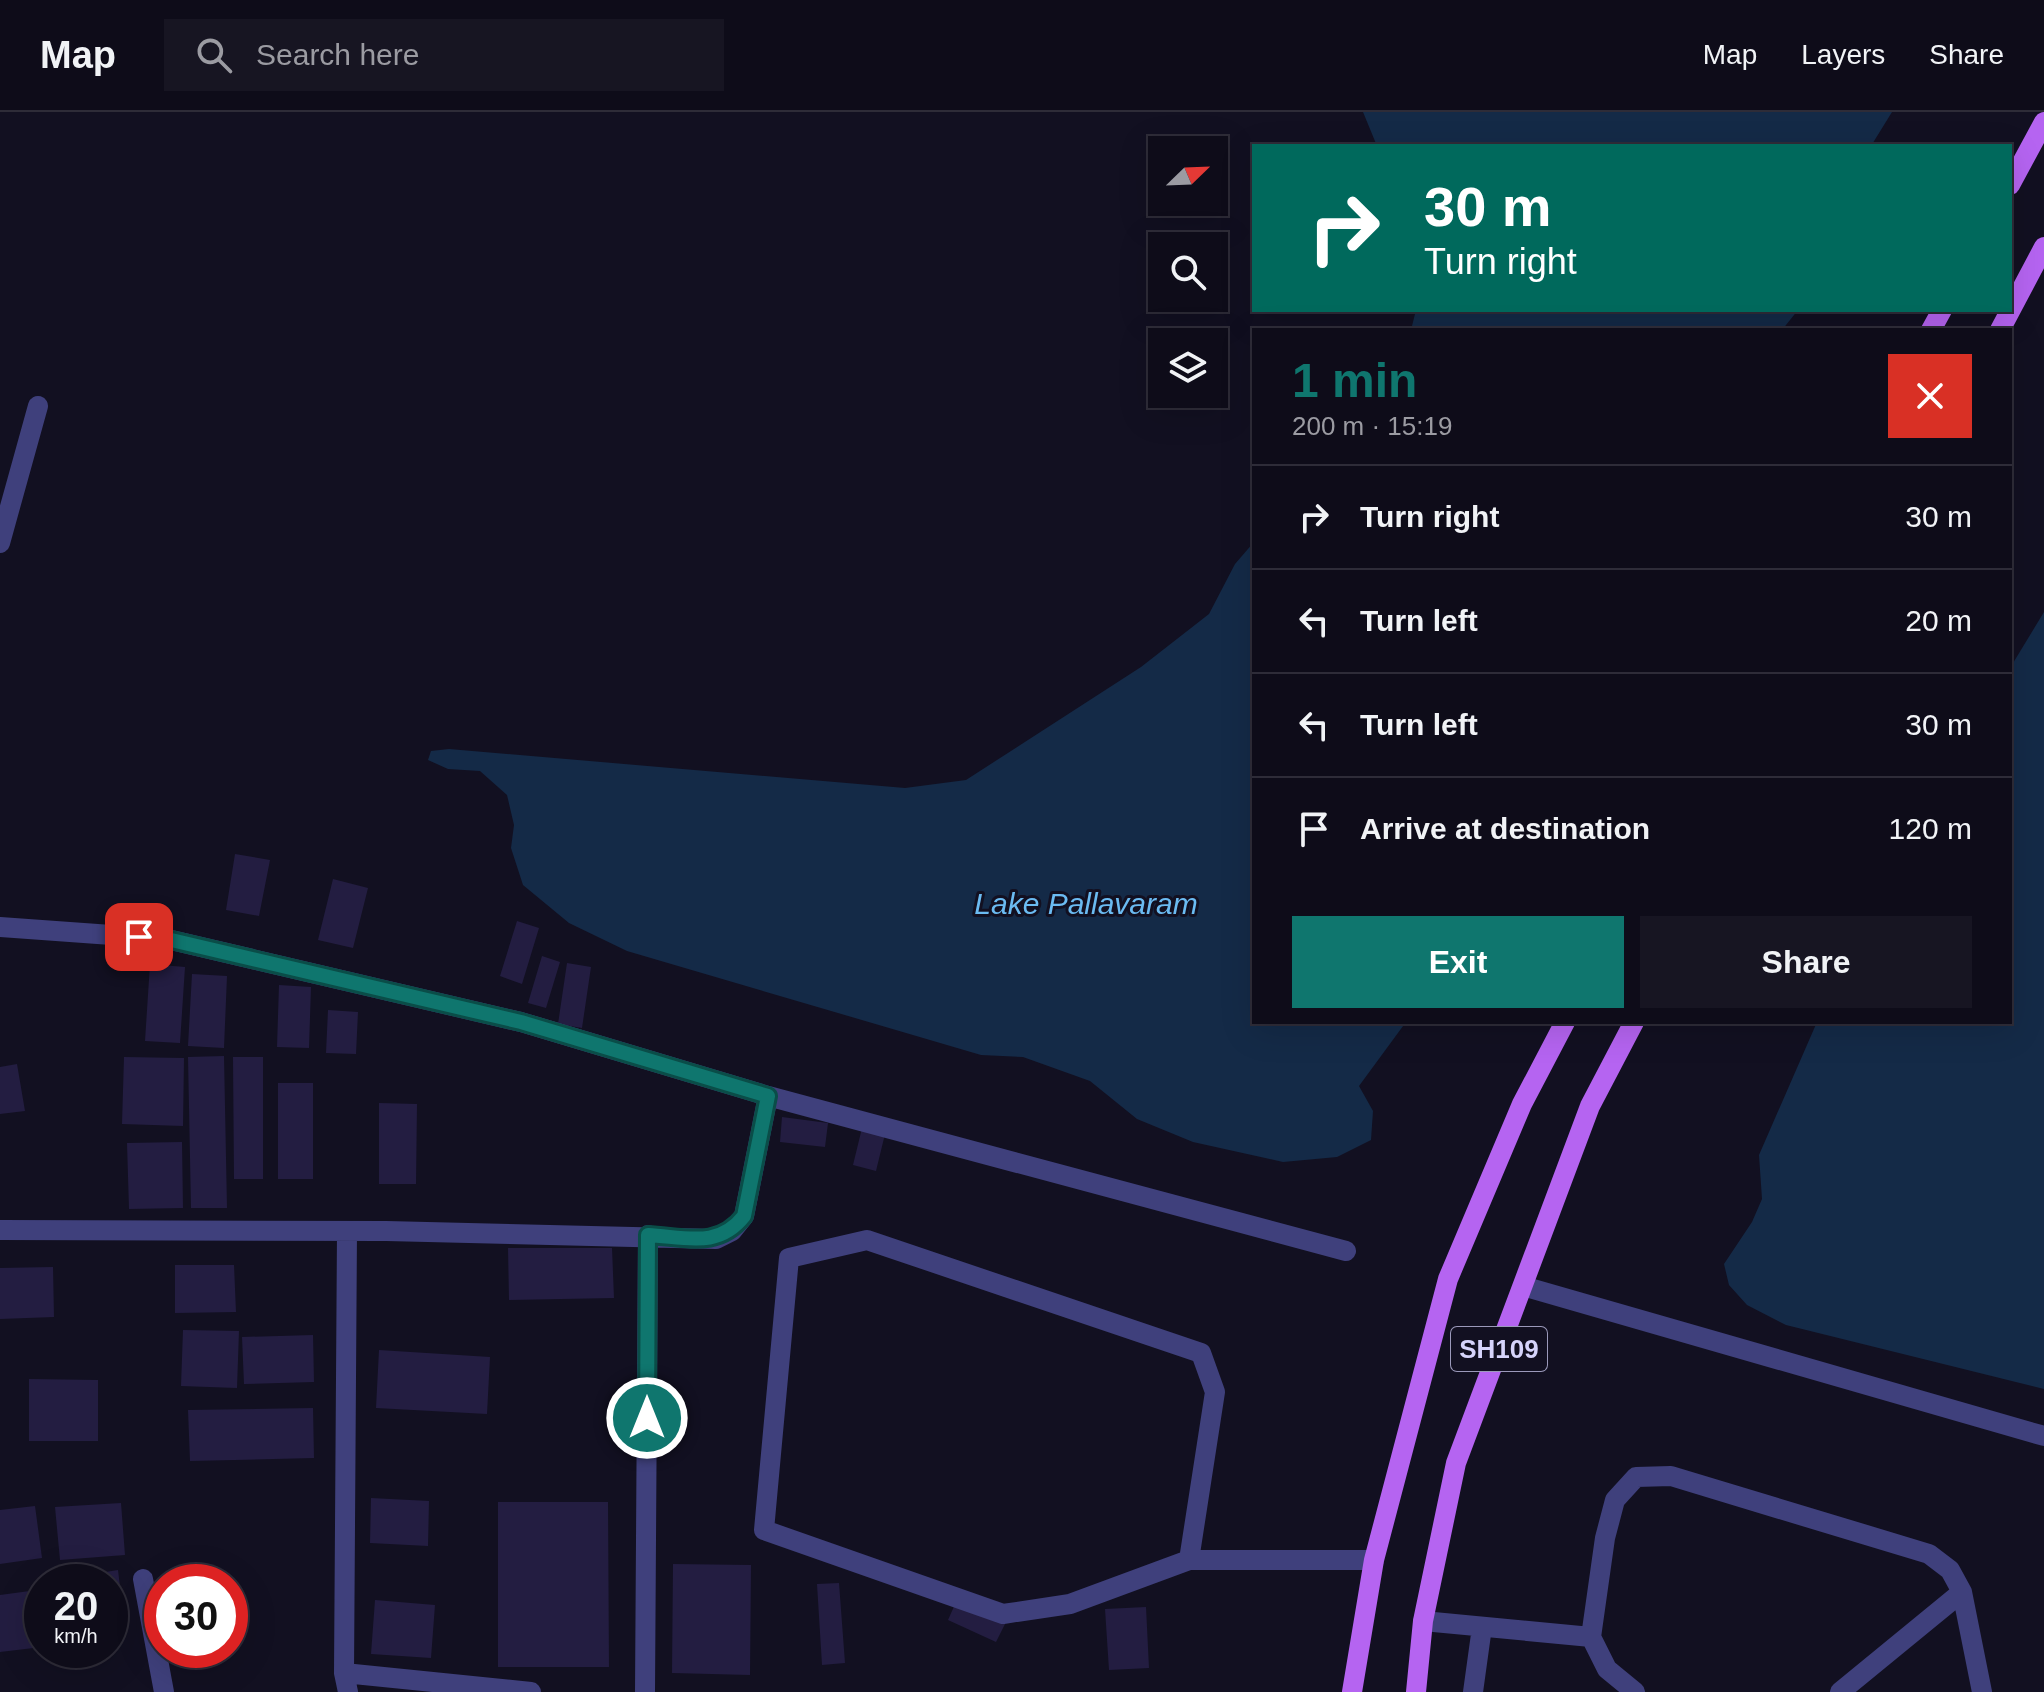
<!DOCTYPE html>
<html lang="en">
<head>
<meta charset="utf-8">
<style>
  body { margin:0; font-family:Arial,sans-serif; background:#171522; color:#f1f3f6; height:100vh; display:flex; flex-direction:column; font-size:30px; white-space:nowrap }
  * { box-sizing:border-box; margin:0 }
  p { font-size:26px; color:#9b9ba2 }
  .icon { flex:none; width:44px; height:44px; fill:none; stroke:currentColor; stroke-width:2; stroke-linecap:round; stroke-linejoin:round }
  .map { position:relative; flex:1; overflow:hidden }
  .side { position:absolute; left:1252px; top:216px; width:760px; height:696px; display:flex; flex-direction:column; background:#0e0c19; border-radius:0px; box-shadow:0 8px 32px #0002,0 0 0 2px #2e2c38 }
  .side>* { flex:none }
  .hud { position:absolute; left:1252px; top:32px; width:760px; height:168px; border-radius:0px; box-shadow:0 8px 32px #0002,0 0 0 2px #2e2c38; background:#00695c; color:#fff; overflow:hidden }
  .needle { width:52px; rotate:67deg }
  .controls { position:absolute; left:1148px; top:24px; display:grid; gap:16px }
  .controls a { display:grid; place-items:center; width:80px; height:80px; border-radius:0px; background:#0e0c19; box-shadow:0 8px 32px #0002,0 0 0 2px #2e2c38; font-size:40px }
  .speed { position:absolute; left:24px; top:1452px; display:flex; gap:16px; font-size:40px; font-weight:700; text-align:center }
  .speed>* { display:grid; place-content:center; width:104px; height:104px; border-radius:50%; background:#0e0c19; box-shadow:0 8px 32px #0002,0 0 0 2px #2e2c38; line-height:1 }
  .speed small { font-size:20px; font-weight:400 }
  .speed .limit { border:12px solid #d22; background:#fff; color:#111 }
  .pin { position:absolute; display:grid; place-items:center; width:68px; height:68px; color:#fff; margin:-34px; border-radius:16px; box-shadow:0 4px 12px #0006 }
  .me { position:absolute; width:88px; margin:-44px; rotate:0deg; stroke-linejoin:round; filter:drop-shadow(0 0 6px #0008) }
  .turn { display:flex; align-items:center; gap:28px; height:168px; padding:0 40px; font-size:36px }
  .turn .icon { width:104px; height:104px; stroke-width:2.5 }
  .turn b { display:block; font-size:56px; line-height:68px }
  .round { display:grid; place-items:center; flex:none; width:84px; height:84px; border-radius:0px; background:#171522 }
  .headline { display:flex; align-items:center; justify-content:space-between; height:136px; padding:0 40px }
  h1 { font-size:48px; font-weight:700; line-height:60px; color:#0f766e }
  .action { display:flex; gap:16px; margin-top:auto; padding:16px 40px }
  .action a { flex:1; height:92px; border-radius:0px; background:#0f766e; color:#fff; font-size:32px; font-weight:700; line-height:92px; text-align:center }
  .action a+a { background:#171522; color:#f1f3f6 }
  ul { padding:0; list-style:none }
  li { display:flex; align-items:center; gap:24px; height:104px; padding:0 40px; border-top:2px solid #2e2c38 }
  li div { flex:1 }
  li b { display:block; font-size:30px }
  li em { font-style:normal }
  header { display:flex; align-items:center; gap:48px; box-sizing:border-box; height:112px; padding:0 40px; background:#0e0c19; border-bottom:2px solid #2e2c38 }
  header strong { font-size:38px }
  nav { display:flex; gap:44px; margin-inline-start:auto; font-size:28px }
  .search { width:560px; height:72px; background:#171522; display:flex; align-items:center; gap:20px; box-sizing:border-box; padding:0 28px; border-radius:0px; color:#9b9ba2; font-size:30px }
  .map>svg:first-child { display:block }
  .water { fill:#142a47 }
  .building { fill:#231d41 }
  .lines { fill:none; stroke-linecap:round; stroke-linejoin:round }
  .minor { stroke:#3f407c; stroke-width:20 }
  .major { stroke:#b564f1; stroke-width:20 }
  .route-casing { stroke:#0a4d48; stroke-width:20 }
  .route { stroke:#0f766e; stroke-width:14 }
  .labels { text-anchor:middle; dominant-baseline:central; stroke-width:6; stroke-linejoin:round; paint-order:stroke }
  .shield { fill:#121021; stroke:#9b99ba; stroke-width:2 }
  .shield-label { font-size:26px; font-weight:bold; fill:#d6d4fb }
  .water-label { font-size:30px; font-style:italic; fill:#6bbbf2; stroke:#121021 }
</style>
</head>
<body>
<header>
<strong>Map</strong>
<div class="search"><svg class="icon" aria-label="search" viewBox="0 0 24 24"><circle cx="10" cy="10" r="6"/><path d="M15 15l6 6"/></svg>Search here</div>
<nav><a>Map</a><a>Layers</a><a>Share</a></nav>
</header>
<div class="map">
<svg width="2044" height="1580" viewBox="0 0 2044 1580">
  <rect width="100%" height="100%" fill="#121021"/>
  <path class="water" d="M1363,0H1892L1871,34H1377Z
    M1416,198H1798L1782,218H1411Z
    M1254,430V910H1406L1359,974L1373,999L1371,1028L1337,1045L1283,1050L1193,1030L1137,1007L1090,969L1023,945L981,943L627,839L569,811L523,773L511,736L514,713L507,683L480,659L448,657L428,648L431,639L449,637L905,676L966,668L1141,555L1209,502L1235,452Z
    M2044,500V1277L1786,1213L1747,1193L1729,1173L1724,1152L1752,1110L1762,1087L1759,1043L1817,910H2010V556Z"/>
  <path class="building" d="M235,742L270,748L259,804L226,798Z
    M333,767L368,776L353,836L318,828Z
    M517,809L539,816L522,872L500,864Z
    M542,844L560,850L546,896L528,891Z
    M567,851L591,855L582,916L558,912Z
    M150,852L185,855L180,931L145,929Z
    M192,862L227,864L224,936L188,934Z
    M279,873L311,875L309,936L277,935Z
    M328,898L358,900L356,942L326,941Z
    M224,944L227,1096H191L188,945Z
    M124,945L184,946L183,1014L122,1012Z
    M233,945H263V1067H234Z
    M17,952L25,999L0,1002V955Z
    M278,971H313V1067H278Z
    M379,991L417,992L416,1072H379Z
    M782,1005L828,1011L825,1035L780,1030Z
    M862,1016L885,1022L876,1059L853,1053Z
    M182,1030L183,1096L129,1097L127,1031Z
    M508,1136H612L614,1186L509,1188Z
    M175,1153H234L236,1200L175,1201Z
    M53,1155L54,1205L0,1207V1156Z
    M183,1218L239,1219L237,1276L181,1274Z
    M313,1223L314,1270L244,1272L242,1225Z
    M379,1238L490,1245L487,1302L376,1296Z
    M29,1267L98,1268V1329H29Z
    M313,1296L314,1346L190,1349L188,1298Z
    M371,1386L429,1389L428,1434L370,1431Z
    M498,1390H608L609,1555H498Z
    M121,1391L125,1443L60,1448L55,1395Z
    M35,1394L42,1446L0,1452V1398Z
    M673,1452L751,1453L750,1563L672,1561Z
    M118,1458L126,1525L110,1527V1470H43Z
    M839,1471L845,1551L822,1553L817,1472Z
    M37,1478L42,1535L0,1540V1483Z
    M375,1488L435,1493L431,1546L371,1542Z
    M956,1490L1005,1512L996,1530L948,1508Z
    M1146,1495L1149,1556L1109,1558L1105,1497Z"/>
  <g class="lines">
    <path class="minor" d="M0,431L38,294
      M0,815L167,827L521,910L768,984L1346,1139
      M0,1118L386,1119L716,1127L732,1119L744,1104L768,984
      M347,1119L344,1561L348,1580
      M1523,1174L2044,1324
      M1189,1448L1215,1280L1201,1241L867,1128L789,1146L764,1418L1003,1502L1070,1492L1189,1448H1374
      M143,1467L164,1580
      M1423,1509L1591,1525
      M344,1561L531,1580
      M645,1580L648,1123
      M1473,1580L1482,1515
      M1635,1580L1607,1557L1591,1525L1605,1426L1615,1388L1636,1365L1671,1364L1929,1442L1950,1458L1962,1480L1982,1580
      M1840,1580L1962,1480"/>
    <path class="major" d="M2010,73L2044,10
      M1931,218L1942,198
      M2000,218L2044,135
      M1352,1580L1374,1448L1448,1167L1522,992L1565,910
      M1416,1580L1423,1509L1456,1351L1590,994L1634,910"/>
  </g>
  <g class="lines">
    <defs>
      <path id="route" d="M139,825L167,827L521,910L768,984L744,1104C718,1137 686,1125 648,1123L647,1306"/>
    </defs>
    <use href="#route" class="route-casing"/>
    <use href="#route" class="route"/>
  </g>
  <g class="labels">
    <rect class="shield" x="1451" y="1215" width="96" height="44" rx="6"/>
    <g class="shield-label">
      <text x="1499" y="1237">SH109</text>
    </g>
    <g class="water-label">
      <text x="1086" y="791">Lake Pallavaram</text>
    </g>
  </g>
</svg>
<div class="controls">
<a><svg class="needle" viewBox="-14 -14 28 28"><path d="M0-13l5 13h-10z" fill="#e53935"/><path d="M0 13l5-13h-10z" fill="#9b9ba2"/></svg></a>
<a><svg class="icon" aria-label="search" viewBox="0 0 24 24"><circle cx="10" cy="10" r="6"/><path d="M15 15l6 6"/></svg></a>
<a><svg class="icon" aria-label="layers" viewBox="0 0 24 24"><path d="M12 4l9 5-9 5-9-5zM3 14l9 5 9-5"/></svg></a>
</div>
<div class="speed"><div>20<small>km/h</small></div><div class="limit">30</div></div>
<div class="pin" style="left:139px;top:825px;background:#d93025"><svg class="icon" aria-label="arrive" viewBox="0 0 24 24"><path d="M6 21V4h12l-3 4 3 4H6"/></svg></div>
<svg class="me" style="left:647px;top:1306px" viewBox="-20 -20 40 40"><circle r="17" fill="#0f766e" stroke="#fff" stroke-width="3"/><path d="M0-11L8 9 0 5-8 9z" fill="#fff"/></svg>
<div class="hud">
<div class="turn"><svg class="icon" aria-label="right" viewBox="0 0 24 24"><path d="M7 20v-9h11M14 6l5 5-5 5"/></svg><div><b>30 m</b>Turn right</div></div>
</div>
<section class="side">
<div class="headline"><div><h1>1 min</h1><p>200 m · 15:19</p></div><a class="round" style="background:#d93025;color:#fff"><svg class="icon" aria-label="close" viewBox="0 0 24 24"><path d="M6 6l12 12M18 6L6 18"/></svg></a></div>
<ul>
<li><svg class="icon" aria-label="right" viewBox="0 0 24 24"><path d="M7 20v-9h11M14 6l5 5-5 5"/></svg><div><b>Turn right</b></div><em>30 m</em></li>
<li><svg class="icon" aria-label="left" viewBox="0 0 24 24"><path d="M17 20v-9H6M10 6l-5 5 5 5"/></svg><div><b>Turn left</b></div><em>20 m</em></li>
<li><svg class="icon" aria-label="left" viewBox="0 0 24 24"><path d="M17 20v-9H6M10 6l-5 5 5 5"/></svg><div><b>Turn left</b></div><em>30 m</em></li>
<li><svg class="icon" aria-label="arrive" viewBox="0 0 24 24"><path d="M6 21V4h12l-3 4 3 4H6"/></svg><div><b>Arrive at destination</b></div><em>120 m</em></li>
</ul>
<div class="action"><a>Exit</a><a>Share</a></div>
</section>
</div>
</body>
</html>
